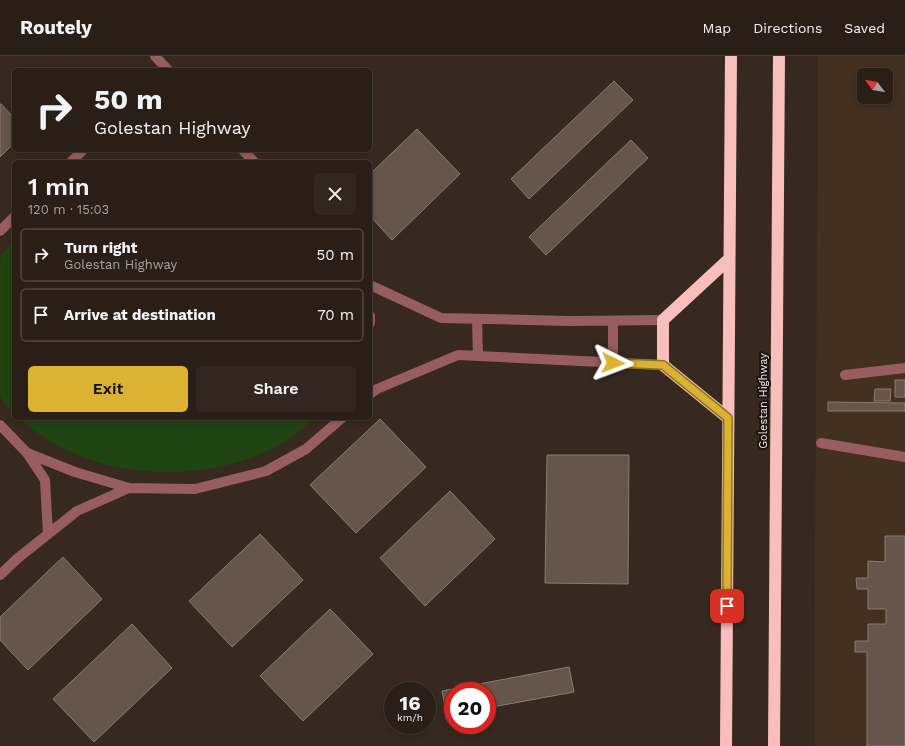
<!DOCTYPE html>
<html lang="en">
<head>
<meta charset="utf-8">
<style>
  body { margin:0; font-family:"Work Sans",sans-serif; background:#312720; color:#f1f3f6; height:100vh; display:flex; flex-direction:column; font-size:15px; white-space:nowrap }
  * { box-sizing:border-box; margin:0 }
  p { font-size:13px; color:#a5a2a1 }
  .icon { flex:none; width:22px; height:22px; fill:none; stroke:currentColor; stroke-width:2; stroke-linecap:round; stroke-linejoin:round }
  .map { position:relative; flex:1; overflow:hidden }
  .drawer { position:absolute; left:12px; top:104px; width:360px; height:260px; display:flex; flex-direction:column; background:#291f17; border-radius:6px; box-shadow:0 2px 6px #0003,0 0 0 1px #453d36 }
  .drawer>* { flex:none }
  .top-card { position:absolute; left:12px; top:12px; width:360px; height:84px; border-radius:6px; box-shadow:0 2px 6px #0003,0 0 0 1px #453d36; background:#291f17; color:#f1f3f6; overflow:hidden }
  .needle { width:26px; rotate:301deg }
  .controls { position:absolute; left:857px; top:12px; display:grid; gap:8px }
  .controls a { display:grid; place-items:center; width:36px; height:36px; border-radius:6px; background:#291f17; box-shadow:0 2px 6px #0003,0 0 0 1px #453d36; font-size:20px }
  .speed { position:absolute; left:384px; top:626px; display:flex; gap:8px; font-size:20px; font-weight:700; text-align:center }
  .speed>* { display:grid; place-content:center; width:52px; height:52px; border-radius:50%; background:#291f17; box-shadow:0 2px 6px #0003,0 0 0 1px #453d36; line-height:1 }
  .speed small { font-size:10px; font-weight:400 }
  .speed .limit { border:6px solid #d22; background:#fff; color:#111 }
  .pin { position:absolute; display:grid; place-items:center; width:34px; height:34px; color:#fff; margin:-17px; border-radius:8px; box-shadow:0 2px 6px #0006 }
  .me { position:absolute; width:44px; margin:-22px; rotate:93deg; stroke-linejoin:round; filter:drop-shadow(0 0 3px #0008) }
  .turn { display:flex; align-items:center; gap:14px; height:84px; padding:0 16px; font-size:18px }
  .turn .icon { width:52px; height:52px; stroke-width:2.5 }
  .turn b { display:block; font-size:28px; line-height:34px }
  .round { display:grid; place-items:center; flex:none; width:42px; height:42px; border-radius:6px; background:#312720 }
  .overview { display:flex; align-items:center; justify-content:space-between; height:68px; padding:0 16px }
  h1 { font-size:24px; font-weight:600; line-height:30px }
  .cta { display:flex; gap:8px; margin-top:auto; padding:8px 16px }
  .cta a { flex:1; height:46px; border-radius:6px; background:#dcb233; color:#111; font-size:16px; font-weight:600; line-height:46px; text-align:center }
  .cta a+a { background:#312720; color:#f1f3f6 }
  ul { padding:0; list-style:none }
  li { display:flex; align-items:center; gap:12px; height:54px; margin:0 8px 6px; padding:0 8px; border:2px solid #453d36; border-radius:6px }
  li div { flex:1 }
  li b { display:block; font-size:15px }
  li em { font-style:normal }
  header { display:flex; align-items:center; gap:24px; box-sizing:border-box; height:56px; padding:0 20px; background:#291f17; border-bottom:1px solid #453d36 }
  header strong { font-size:19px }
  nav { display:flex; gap:22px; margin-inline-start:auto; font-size:14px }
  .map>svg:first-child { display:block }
  .built { fill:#433021; fill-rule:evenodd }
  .green { fill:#204312 }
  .building { fill:#65554a; stroke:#8c7c70 }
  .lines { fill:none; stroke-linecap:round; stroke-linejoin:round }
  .lane { stroke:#985e5f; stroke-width:10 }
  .highway { stroke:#f8bebe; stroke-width:12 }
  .route-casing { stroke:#8f7421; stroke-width:10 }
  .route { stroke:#dcb233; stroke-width:7 }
  .labels { text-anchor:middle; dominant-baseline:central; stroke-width:4; stroke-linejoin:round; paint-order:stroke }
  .street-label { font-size:11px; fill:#f3eae4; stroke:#1a140f }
</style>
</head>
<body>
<header>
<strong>Routely</strong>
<nav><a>Map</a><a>Directions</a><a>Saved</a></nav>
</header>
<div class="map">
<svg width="905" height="690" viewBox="0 0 905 690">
  <rect width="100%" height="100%" fill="#37291f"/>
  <path class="built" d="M818,0H905V690H814ZM864,19H886V41H864Z"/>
  <path class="green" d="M14,185V357L9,353L0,341V201Z
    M19,362H316C302,373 289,384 274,392C195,432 84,423 19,362Z"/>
  <path class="building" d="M614,25L633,44L529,143L511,123Z
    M0,48H1L14,62V87L0,101Z
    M417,73L460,118L392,184L370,160V118Z
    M631,84L648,102L546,199L529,181Z
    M895,324H905V341H895Z
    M875,333H891L890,345H874Z
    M828,346L905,347V355H828Z
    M380,363L426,411L356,477L310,429Z
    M547,399H629L628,528L545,527Z
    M450,435L495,483L425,550L380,502Z
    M260,478L303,524L232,591L189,545Z
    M885,480H905V690H867V596H855V585H868V568H886V553H868V533H857L856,522H868V505L885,506Z
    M63,501L102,543L28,614L0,584V561Z
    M330,553L373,598L303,665L260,620Z
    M132,568L172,612L94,686L53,643Z
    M569,611L574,636L487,652V635H453V658L447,660L442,635Z"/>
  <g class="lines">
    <path class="lane" d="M155,0L168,14
      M243,94L254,106
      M71,106L83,94
      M0,175L14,161
      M370,229L441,262L570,265L663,264
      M370,260V267
      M477,263L478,300
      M613,265V307
      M845,319L905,312
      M370,338L377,333L458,299L663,309
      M0,369L27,397L75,416L129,432
      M821,387L905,401
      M27,397L45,424L48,478
      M0,519L18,502L77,455L129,432L195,433L266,415L306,393L342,362"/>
    <path class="highway" d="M728,362L663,309V264L729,203
      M726,690L731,0
      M774,690L779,0"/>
  </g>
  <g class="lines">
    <defs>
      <path id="route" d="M613,307L663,309L728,362L727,550"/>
    </defs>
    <use href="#route" class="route-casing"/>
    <use href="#route" class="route"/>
  </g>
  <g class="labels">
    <g class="street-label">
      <text transform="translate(763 345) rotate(-90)">Golestan Highway</text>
    </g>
  </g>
</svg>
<div class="controls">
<a><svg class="needle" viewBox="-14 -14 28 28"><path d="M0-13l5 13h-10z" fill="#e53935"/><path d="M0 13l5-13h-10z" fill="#a5a2a1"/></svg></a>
</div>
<div class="speed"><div>16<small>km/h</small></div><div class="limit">20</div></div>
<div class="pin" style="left:727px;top:550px;background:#d93025"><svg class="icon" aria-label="arrive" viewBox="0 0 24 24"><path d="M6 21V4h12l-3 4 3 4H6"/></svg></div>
<svg class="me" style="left:613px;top:307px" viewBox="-20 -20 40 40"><path d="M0-17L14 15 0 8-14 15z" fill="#dcb233" stroke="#fff" stroke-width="4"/></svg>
<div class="top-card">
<div class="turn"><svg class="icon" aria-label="right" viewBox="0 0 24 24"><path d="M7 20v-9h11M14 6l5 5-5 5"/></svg><div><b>50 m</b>Golestan Highway</div></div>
</div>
<section class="drawer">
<div class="overview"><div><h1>1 min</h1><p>120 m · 15:03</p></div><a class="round"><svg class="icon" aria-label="close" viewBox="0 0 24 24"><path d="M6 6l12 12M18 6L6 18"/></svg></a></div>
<ul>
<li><svg class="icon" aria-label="right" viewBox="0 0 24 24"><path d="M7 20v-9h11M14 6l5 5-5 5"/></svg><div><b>Turn right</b><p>Golestan Highway</p></div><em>50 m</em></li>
<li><svg class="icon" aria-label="arrive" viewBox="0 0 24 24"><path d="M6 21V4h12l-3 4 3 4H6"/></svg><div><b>Arrive at destination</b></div><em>70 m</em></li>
</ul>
<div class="cta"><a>Exit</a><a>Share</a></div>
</section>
</div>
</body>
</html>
